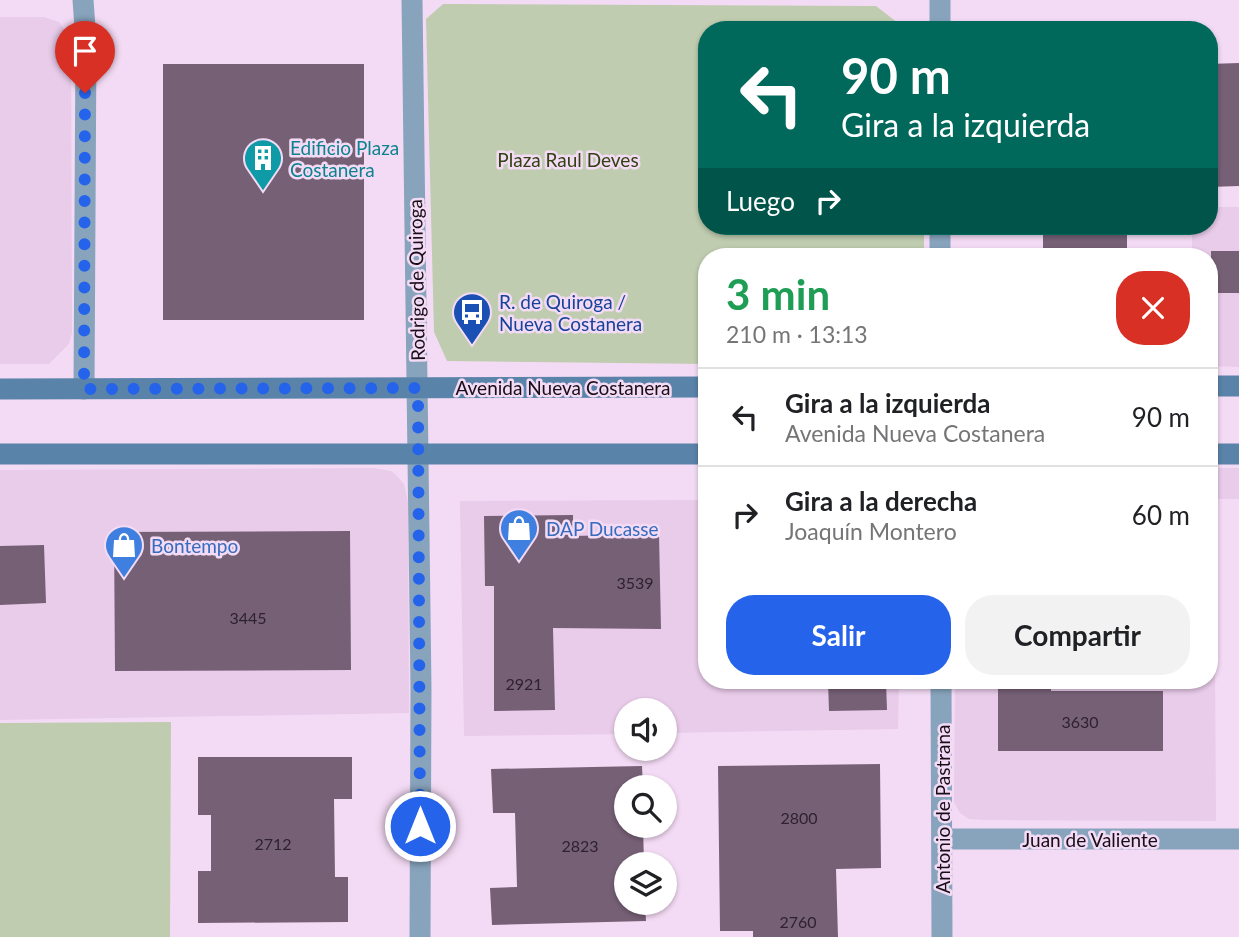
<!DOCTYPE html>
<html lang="es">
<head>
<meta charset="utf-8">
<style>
  body { margin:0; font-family:Lato,sans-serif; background:#f2f2f2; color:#202124; height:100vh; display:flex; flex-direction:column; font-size:26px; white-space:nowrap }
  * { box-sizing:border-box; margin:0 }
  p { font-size:23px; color:#757577 }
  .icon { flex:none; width:38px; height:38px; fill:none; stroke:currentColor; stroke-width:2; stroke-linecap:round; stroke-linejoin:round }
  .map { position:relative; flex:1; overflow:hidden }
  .panel { position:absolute; left:698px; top:248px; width:520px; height:441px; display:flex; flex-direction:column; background:#fff; border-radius:28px; box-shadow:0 2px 5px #0004 }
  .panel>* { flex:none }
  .guide { position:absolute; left:698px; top:21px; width:520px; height:214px; border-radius:28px; box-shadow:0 2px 5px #0004; background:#00695c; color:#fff; overflow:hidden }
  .buttons { position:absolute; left:614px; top:698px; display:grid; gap:14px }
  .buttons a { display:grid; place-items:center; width:63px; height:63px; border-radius:50%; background:#fff; box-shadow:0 2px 5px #0004; font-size:35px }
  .pin { position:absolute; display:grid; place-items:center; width:60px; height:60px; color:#fff; margin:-72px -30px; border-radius:50% 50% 50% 0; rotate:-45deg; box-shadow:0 0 7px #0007 }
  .pin .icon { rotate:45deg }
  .me { position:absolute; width:77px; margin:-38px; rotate:0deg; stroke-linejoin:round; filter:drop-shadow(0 0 5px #0008) }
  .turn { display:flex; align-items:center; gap:24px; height:147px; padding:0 28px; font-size:32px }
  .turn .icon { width:91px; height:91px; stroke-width:2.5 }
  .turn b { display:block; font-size:49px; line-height:60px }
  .then { display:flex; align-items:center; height:66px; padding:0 28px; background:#0003; gap:14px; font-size:26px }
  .round { display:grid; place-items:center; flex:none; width:74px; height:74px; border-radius:28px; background:#f2f2f2 }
  .summary { display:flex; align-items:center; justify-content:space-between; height:119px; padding:0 28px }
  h1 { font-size:42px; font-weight:700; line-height:52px; color:#1e9e55 }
  .primary-button { display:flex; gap:14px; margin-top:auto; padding:14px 28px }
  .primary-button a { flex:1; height:80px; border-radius:28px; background:#2563eb; color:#fff; font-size:28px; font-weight:700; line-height:80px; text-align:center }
  .primary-button a+a { background:#f2f2f2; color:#202124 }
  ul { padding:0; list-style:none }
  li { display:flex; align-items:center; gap:21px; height:98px; padding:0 28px; border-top:2px solid #e0e0e0 }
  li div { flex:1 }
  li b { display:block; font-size:26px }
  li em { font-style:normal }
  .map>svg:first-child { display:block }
  .built { fill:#e9cbea }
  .green { fill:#bfccaf }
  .building { fill:#766076 }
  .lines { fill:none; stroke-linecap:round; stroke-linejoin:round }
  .minor { stroke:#88a4bd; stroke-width:21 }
  .secondary { stroke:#5a83a9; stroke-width:21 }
  .route { stroke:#2563eb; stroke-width:12; stroke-dasharray:0 21.6 }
  .labels { text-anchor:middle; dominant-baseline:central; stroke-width:5; stroke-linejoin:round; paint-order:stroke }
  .number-label { font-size:16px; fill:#2f222f }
  .culture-label { font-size:19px; fill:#0d838f; stroke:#f4dbf5; text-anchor:start }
  .park-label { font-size:19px; fill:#30420f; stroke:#f4dbf5 }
  .street-label { font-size:19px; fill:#170e17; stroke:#f4dbf5 }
  .transit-label { font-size:19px; fill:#164399; stroke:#f4dbf5; text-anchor:start }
  .shop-label { font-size:19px; fill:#366cbe; stroke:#f4dbf5; text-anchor:start }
</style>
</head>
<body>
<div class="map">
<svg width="1239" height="937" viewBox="0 0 1239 937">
  <rect width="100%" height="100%" fill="#f4dbf5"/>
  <path class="built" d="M0,17H44L59,22L71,40L72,333L69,344L49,364H0Z
    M1209,207H1239V367L1209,366V257H1192V226H1209Z
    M374,468L391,471L395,474L404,484L408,501L409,713L0,720V470Z
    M1209,468H1239V499H1214L1216,821L986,820L969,819L960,813L954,802L955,681H1209Z
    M707,500V681H899L898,729L665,733V710H626V734L464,736L460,501Z"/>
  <path class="green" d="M443,4L876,6L907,30H707V226H924V257H707V364L447,361L434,332L426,19Z
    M171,722L170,937H0V723Z"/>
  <path class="building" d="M1239,63V186L1209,187V64Z
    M163,64H364V320H163Z
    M1043,226H1127V257H1043Z
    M1211,251H1239V293H1211Z
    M573,515V536L659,534L661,629L553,628L555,710L494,711V586H485L484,516Z
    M350,531L351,670L115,671L114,532Z
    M44,545L46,603L0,605V546Z
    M828,681H886L887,710L829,711Z
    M998,681H1051V691H1163V751H998Z
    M198,757H352V799H334L335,877H348V922L198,923V871H211V815H198Z
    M880,764L881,868L836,869L838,937H753V931H720L718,766Z
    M642,766L643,788H626V826H643L644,864H626V903H645L646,921L492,925L490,888L517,887L515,813H493L491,769Z"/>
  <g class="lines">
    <path class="minor" d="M83,0L86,41L84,389
      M412,0L421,688L420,937
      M940,30V0
      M940,226V257
      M941,681L942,937
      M942,839H1239"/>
    <path class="secondary" d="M1209,386H1239
      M0,389L707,387
      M0,454H707
      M1209,454H1239"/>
  </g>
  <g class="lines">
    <path class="route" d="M85,93L84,389L418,388L420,826"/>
  </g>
  <defs>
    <symbol id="building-pin" viewBox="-11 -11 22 30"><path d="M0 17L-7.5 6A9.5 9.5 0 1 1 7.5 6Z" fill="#0f9aa8" stroke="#f4dbf5"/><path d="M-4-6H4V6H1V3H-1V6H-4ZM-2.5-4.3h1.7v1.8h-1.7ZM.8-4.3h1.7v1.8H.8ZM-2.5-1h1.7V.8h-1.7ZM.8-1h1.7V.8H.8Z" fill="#fff"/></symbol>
    <symbol id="bus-pin" viewBox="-11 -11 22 30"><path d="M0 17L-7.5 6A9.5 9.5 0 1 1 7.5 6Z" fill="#1a4fb4" stroke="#f4dbf5"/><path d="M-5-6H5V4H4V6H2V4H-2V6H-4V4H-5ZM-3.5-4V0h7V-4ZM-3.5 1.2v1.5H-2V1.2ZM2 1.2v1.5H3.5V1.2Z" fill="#fff"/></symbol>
    <symbol id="shop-pin" viewBox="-11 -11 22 30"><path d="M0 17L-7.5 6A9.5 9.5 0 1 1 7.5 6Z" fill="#3f7fe0" stroke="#f4dbf5"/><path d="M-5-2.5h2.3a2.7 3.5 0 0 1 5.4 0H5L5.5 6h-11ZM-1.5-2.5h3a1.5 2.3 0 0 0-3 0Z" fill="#fff"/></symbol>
  </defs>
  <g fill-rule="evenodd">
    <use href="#building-pin" x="241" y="136" width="44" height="60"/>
    <use href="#bus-pin" x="450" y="290" width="44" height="60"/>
    <use href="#shop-pin" x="497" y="506" width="44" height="60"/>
    <use href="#shop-pin" x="102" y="523" width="44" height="60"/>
  </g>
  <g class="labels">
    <g class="number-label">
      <text x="635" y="582">3539</text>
      <text x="248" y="617">3445</text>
      <text x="524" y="683">2921</text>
      <text x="1080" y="721">3630</text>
      <text x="799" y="817">2800</text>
      <text x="273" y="843">2712</text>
      <text x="580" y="845">2823</text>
      <text x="798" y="921">2760</text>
    </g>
    <g class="culture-label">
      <text x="290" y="147">Edificio Plaza<tspan x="290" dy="22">Costanera</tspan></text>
    </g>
    <g class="park-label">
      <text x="568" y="159">Plaza Raul Deves</text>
    </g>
    <g class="street-label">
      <text transform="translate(416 280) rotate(-91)">Rodrigo de Quiroga</text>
      <text x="563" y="387">Avenida Nueva Costanera</text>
      <text transform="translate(942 809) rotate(-90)">Antonio de Pastrana</text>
      <text x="1090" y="839">Juan de Valiente</text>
    </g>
    <g class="transit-label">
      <text x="499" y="301">R. de Quiroga /<tspan x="499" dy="22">Nueva Costanera</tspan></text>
    </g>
    <g class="shop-label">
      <text x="546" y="528">DAP Ducasse</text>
      <text x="151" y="545">Bontempo</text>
    </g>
  </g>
</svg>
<div class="buttons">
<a><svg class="icon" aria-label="sound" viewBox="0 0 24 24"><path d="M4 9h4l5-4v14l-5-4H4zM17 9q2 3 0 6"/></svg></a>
<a><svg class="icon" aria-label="search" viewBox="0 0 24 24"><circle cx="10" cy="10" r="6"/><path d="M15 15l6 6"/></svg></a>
<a><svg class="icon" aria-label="layers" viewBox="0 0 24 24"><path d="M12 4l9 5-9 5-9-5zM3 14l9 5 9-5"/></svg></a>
</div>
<div class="pin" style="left:85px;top:93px;background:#d93025"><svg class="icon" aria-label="arrive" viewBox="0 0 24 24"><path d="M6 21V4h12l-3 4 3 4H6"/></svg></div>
<svg class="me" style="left:420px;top:826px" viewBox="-20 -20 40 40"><circle r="17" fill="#2563eb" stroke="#fff" stroke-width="3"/><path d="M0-11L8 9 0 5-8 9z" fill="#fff"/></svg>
<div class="guide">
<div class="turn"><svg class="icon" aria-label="left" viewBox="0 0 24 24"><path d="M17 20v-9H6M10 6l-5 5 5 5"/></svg><div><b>90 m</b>Gira a la izquierda</div></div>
<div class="then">Luego<svg class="icon" aria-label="right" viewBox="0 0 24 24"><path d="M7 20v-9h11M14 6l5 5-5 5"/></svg></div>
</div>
<section class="panel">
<div class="summary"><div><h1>3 min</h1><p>210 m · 13:13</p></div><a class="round" style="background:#d93025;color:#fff"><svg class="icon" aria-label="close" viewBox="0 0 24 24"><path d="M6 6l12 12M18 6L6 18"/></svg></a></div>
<ul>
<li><svg class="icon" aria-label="left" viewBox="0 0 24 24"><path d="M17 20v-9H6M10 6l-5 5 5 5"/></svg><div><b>Gira a la izquierda</b><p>Avenida Nueva Costanera</p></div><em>90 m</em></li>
<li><svg class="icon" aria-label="right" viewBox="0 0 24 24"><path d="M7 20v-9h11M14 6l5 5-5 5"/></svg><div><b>Gira a la derecha</b><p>Joaquín Montero</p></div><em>60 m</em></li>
</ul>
<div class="primary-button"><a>Salir</a><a>Compartir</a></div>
</section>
</div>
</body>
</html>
